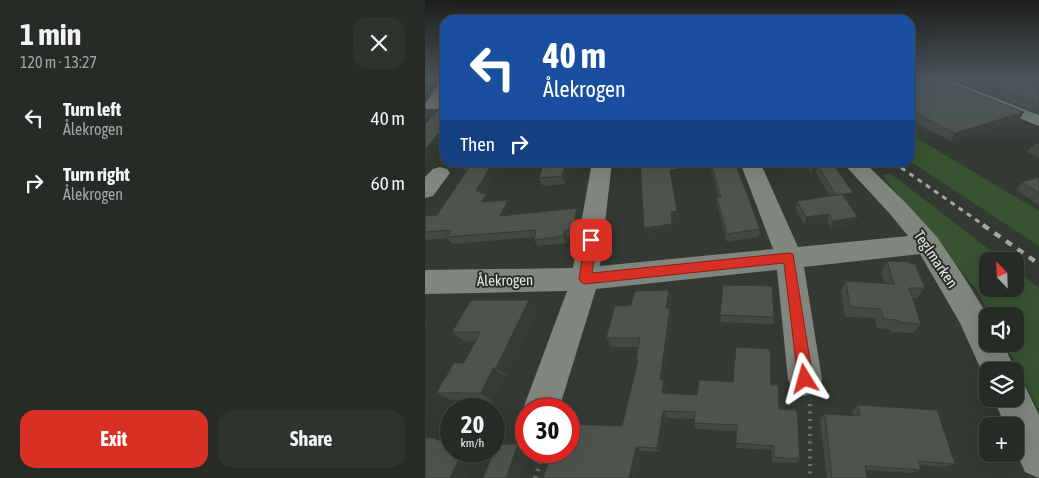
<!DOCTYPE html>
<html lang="en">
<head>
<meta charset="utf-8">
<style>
  body { margin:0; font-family:"Asap Condensed",sans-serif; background:#2f332e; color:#f1f3f6; height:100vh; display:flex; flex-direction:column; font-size:19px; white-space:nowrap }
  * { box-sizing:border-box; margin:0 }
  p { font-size:16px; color:#a4a7a7 }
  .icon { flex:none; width:28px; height:28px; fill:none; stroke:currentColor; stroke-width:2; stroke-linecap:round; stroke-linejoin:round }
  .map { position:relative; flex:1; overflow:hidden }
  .drawer { display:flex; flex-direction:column; background:#272b26; width:425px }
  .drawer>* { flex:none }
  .guide { position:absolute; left:15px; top:15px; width:475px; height:152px; border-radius:15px; box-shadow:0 5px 20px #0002,0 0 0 1px #434743; background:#1a4fa0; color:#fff; overflow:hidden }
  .needle { width:32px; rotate:337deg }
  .controls { position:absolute; left:554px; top:252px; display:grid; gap:10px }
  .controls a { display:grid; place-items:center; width:45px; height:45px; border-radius:10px; background:#272b26; box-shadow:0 5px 20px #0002,0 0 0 1px #434743; font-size:25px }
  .speed { position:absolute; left:15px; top:398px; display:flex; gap:10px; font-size:25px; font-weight:700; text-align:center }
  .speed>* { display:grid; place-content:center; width:65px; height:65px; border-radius:50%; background:#272b26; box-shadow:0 5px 20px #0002,0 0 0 1px #434743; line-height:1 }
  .speed small { font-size:12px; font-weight:400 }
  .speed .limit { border:8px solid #d22; background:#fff; color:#111 }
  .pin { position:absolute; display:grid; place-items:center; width:42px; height:42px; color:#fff; margin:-21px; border-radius:10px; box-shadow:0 2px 8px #0006 }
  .me { position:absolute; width:55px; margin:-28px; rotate:352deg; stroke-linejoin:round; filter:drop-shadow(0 0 4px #0008) }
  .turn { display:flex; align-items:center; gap:18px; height:105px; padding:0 20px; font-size:22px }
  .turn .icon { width:65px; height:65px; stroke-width:2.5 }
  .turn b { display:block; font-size:35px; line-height:42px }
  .then { display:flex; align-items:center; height:48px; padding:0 20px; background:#0003; gap:10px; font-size:19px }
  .round { display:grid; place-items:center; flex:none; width:52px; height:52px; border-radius:15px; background:#2f332e }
  .overview { display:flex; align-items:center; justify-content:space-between; height:85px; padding:0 20px }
  h1 { font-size:30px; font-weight:700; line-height:38px }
  .button { display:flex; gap:10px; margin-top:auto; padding:10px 20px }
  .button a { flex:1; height:58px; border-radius:15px; background:#d93025; color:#fff; font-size:20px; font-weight:700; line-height:58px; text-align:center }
  .button a+a { background:#2f332e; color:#f1f3f6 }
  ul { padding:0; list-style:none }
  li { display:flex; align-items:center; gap:15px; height:65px; padding:0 20px }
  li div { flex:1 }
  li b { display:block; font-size:19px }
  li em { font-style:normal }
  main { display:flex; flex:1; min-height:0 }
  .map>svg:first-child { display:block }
  .green { fill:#375330 }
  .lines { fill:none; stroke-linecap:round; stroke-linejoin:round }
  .path { stroke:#6a6f69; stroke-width:4.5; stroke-dasharray:2 5.5; stroke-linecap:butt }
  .minor { fill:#80867e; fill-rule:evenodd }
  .rail-far1 { stroke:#a4a8a3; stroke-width:3; stroke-dasharray:5 5; stroke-linecap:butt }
  .rail { stroke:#a4a8a3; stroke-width:4.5; stroke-dasharray:7 7; stroke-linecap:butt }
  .wall { fill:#434842 }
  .shaded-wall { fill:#373b36 }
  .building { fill:#4e544d; stroke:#373b36 }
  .route { fill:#d93025; stroke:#8d1f18 }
  .labels { text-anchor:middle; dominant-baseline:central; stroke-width:4; stroke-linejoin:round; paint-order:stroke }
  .street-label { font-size:15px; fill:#e4e7e3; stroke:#2a2f29 }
</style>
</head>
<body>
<main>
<section class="drawer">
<div class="overview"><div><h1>1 min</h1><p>120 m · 13:27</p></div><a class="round"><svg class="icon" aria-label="close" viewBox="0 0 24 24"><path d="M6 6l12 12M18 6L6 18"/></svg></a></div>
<ul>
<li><svg class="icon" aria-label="left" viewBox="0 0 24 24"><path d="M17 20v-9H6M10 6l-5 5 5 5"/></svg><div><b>Turn left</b><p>Ålekrogen</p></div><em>40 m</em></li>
<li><svg class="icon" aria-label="right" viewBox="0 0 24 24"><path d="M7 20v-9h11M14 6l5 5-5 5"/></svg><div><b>Turn right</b><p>Ålekrogen</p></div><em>60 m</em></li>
</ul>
<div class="button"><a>Exit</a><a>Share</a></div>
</section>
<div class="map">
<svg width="614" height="478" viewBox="0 0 614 478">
  <rect width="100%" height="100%" fill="#343933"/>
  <path class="green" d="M485,134L614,211V246L485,161Z
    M465,173L579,261H562V289H590V269L614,288V411L581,344H590V316H566L551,289L457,175Z"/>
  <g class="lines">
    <path class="path" d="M385,404V478
      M110,478L119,451"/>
    <path class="minor" d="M501,78H520L614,115V126L503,81Z
      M20,80C20,92 20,99 13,109H1L0,104L13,84L15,81Z
      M167,162H187L175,266L348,249L315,162H335L373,247L483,236L465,214L417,162H439L481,203L512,237L539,277L563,316L562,344H578L591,371L590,373V371H562V383L535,323L495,254L379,267L397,379L392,391L380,396L368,391L363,379L352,270L171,289L134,409H101V417L98,409L142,291L0,294V270L148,268Z
      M15,167L22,169L25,173L8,196L0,198V177L8,169Z
      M590,382L600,386L614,415V478L600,472L590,449V426H580L569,399H590Z"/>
    <path class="rail-far1" d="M468,162L560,226"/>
    <path class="rail" d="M558,225L614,264"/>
  </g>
  <path class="wall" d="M485,78L599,112L594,120L526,141L485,120Z
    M525,78H601L614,82V113Z
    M20,103V141L19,140L0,163Z
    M614,143V158L602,152L608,145Z
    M77,162L59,193H62L67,200L66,201L83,200L87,207L84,215H156L152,236L142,238L141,243L113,246L109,240V237L28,244L22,238L0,240V216L12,215L41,172L37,167Z
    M119,162H146L140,184L118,186L114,178Z
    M195,162H310L335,229L334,237L302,242L292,205V198L294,197L286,171L246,177L253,218L247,219L249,231L221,235L216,167L197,169Z
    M358,162H407L428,193L426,199L421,200L430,225L406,229L402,221L379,225L371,208L372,201L405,196L391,173L386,174L383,169L363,171Z
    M614,177V205L591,190L597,182Z
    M462,261L500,288L492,298H488L496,324L488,333L466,332L465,329L452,328L450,318L420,317L416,291L421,281L459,283L456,272Z
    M244,290L246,300L245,309L247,318L239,381L243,388L242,393L272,395L346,385L354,409L375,459L371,463L347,462V450L311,448L312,431L271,429L269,423V419L242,418L236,452L216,451L211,478H119L197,426L212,363L211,360L213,347H187L181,338L206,305Z
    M104,300L112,310L83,376H80L68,401L26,400L11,393L39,363L50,342L39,341L27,332Z
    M295,315L349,317L348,324L296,322Z
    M433,405L530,464L519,467L494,465L496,470L486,473L440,470L442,478H402L395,420L400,414L428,416L427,411Z"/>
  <path class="shaded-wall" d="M3,78H12L0,94V82Z
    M599,112L594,120L526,141L530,133Z
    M14,133L19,140L0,163V150Z
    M68,162H77L59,193H62L67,200L62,209L51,191Z
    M141,162H146L140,184L137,176Z
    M195,162H216L217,167L197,169Z
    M381,162H384L383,169L363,171L364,165Z
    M286,164V171L246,177L245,170Z
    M393,166L391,173L386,174L388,167Z
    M428,193L426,199L409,202L411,195Z
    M83,200L87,207L80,223L75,216Z
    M152,208L156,215L152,236L148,229Z
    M252,211L253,218L247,219L249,231L221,235L219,228L246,212Z
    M404,214L402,221L379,225L381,217Z
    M433,217L430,225L406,229L408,221Z
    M139,231L142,238L141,243L138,236Z
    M244,290L246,300L245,309L247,318L239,381L243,388L241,400L237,393L235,380L241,308Z
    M104,300L112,310L83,376L71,368Z
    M0,321L4,324L0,329Z
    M68,368L80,376L68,401L56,393Z
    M238,411L242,418L236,452L232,448Z
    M93,444L101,447V451H104L95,478H81Z
    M211,447L216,451L211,478H204Z
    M38,451H55L43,478H25Z"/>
  <path class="building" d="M485,78H511L599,112L530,133L485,110Z
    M547,78H601L614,82V103Z
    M20,103V138L14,133L0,150V124Z
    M614,143V148L608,145Z
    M40,162H68L51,191H57L55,194L62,193L57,202L83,200L75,216L152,208L148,229L139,231L138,236L109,240L111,230L22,237L26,230L0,232V216L12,215L45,166L37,167Z
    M119,162H141L137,176L114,178Z
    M215,162H310L335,229L302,234L292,198L296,197L286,164L245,170L252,211L246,212L247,224L219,228Z
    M363,162H381L364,165Z
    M385,162H407L428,193L411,195L393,166L388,167Z
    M614,177V193L597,182Z
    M417,194L433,217L408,221L404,214L381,217L372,201Z
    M462,261L484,262L485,264H490L500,288H484L496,324L473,322V320L459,319L456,309L425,307L421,281L469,284Z
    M298,285L347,286L349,317L295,315Z
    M244,290L241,308H245L235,380H239L237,393L272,395L274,380L308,382L311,347L345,349L346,385H353L354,409L372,410L375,459L349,457V446L311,443L312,425L269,423L270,412L238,411L232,448L211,447L204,478H118L127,451H144V424L197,426L213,360H211L215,338H181L190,306L206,305L210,291Z
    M46,300H104L71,368H68L56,393H11L29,363H39L55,332H27Z
    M433,405L512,410L530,464L493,461L496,470L440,466L442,478H407L400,414L435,416Z
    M0,438H12L11,440H26V451H38L25,478H0Z
    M72,444H93L81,478H58Z"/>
  <linearGradient id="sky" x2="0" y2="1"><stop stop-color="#1d1f1c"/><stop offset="0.54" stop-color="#4a545b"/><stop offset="1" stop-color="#4a545b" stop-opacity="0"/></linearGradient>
  <rect width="614" height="145" fill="url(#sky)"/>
  <path class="route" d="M166,236L172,240L167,273L364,253L368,254L388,379L386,385L380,387L375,385L373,379L359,263L160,284L156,282L154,279L160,240Z"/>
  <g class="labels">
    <g class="street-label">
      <text transform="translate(511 259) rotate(56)">Teglmarken</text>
      <text transform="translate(80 280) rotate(-1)">Ålekrogen</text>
    </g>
  </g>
</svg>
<div class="controls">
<a><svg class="needle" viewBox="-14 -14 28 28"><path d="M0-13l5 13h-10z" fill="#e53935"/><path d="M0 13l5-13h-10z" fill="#a4a7a7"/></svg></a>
<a><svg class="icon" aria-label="sound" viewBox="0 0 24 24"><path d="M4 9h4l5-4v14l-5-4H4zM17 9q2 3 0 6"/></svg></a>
<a><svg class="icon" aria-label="layers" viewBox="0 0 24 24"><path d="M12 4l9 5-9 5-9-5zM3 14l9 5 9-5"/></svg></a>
<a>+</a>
</div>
<div class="speed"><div>20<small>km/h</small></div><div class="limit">30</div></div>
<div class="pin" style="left:166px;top:240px;background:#d93025"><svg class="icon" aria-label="arrive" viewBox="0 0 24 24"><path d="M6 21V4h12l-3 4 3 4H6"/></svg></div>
<svg class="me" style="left:380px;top:379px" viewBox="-20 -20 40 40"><path d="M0-17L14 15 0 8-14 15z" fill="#d93025" stroke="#fff" stroke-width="4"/></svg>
<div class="guide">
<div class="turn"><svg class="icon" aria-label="left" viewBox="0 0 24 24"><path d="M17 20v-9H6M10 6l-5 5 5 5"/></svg><div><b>40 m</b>Ålekrogen</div></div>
<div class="then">Then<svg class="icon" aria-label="right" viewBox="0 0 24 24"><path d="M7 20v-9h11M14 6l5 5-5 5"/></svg></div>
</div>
</div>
</main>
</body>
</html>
